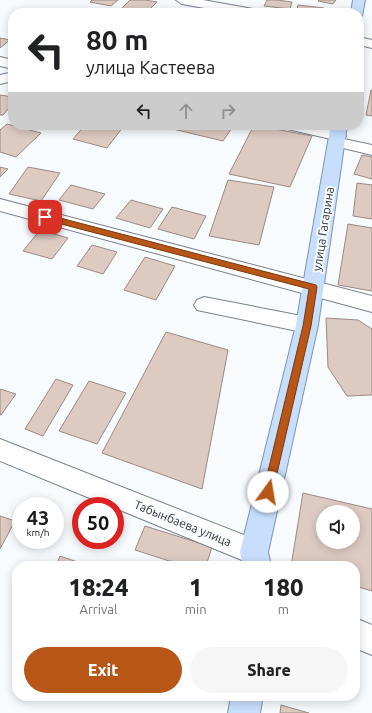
<!DOCTYPE html>
<html lang="en">
<head>
<meta charset="utf-8">
<style>
  body { margin:0; font-family:Ubuntu,sans-serif; background:#f6f6f6; color:#202124; height:100vh; display:flex; flex-direction:column; font-size:15px; white-space:nowrap }
  * { box-sizing:border-box; margin:0 }
  p { font-size:13px; color:#757577 }
  .icon { flex:none; width:22px; height:22px; fill:none; stroke:currentColor; stroke-width:2; stroke-linecap:round; stroke-linejoin:round }
  .map { position:relative; flex:1; overflow:hidden }
  .details { position:absolute; left:12px; top:561px; width:348px; height:140px; display:flex; flex-direction:column; background:#fff; border-radius:16px; box-shadow:0 2px 10px #0003 }
  .details>* { flex:none }
  .guide { position:absolute; left:8px; top:8px; width:356px; height:122px; border-radius:16px; box-shadow:0 2px 10px #0003; background:#fff; color:#202124; overflow:hidden }
  .fabs { position:absolute; left:316px; top:505px; display:grid; gap:8px }
  .fabs a { display:grid; place-items:center; width:44px; height:44px; border-radius:50%; background:#fff; box-shadow:0 2px 10px #0003; font-size:20px }
  .speed { position:absolute; left:12px; top:497px; display:flex; gap:8px; font-size:20px; font-weight:700; text-align:center }
  .speed>* { display:grid; place-content:center; width:52px; height:52px; border-radius:50%; background:#fff; box-shadow:0 2px 10px #0003; line-height:1 }
  .speed small { font-size:10px; font-weight:400 }
  .speed .limit { border:6px solid #d22; background:#fff; color:#111 }
  .pin { position:absolute; display:grid; place-items:center; width:34px; height:34px; color:#fff; margin:-17px; border-radius:8px; box-shadow:0 2px 6px #0006 }
  .me { position:absolute; width:44px; margin:-22px; rotate:13deg; stroke-linejoin:round; filter:drop-shadow(0 0 3px #0008) }
  .turn { display:flex; align-items:center; gap:14px; height:84px; padding:0 12px; font-size:18px }
  .turn .icon { width:52px; height:52px; stroke-width:2.5 }
  .turn b { display:block; font-size:28px; line-height:34px }
  .lanes { display:flex; align-items:center; height:38px; padding:0 12px; background:#0003; justify-content:center; gap:20px; direction:ltr }
  .lanes .off { opacity:.35 }
  .eta { display:flex; justify-content:space-evenly; align-items:center; height:68px; text-align:center }
  .eta b { font-size:24px; font-weight:800; line-height:28px }
  .button { display:flex; gap:8px; margin-top:auto; padding:8px 12px }
  .button a { flex:1; height:46px; border-radius:24px; background:#b85617; color:#fff; font-size:16px; font-weight:800; line-height:46px; text-align:center }
  .button a+a { background:#f6f6f6; color:#202124 }
  .map>svg:first-child { display:block }
  .building { fill:#ddcbc2; stroke:#9b8a82; fill-rule:evenodd }
  .lines { fill:none; stroke-linecap:round; stroke-linejoin:round }
  .minor-casing { stroke:#77818e; stroke-width:2 }
  .major-casing { stroke:#7a95b8; stroke-width:2 }
  .minor { fill:#fff; fill-rule:evenodd }
  .major { fill:#c7dffd; fill-rule:evenodd }
  .route { fill:#b85617; stroke:#78380f }
  .labels { text-anchor:middle; dominant-baseline:central; stroke-width:4; stroke-linejoin:round; paint-order:stroke }
  .street-label { font-size:12px; fill:#30343a; stroke:#f8fbfd }
</style>
</head>
<body>
<div class="map">
<svg width="372" height="713" viewBox="0 0 372 713">
  <rect width="100%" height="100%" fill="#f8fbfd"/>
  <path class="building" d="M92,0H118L111,6L90,2Z
    M130,0H145L157,2L146,13H117Z
    M267,0H277L292,2L290,9L264,6Z
    M319,0H336L333,4L318,1Z
    M298,5L324,8L322,13L296,12Z
    M0,38L10,40L0,48Z
    M371,90H372V116L366,115Z
    M0,95L13,97V104L3,115H0Z
    M7,124L41,133L16,157L0,152V130Z
    M85,125H114L123,127L107,148L73,139Z
    M159,125H181L177,130Z
    M181,125H234L223,141L177,130Z
    M254,125L312,136L290,187L229,174Z
    M362,155L372,157V179L354,174Z
    M0,167L8,169L0,177Z
    M28,167L60,173L41,201L9,194Z
    M228,180L274,187L259,245L209,236Z
    M357,183L372,185V219L353,216Z
    M71,185L105,194L93,209L59,200Z
    M131,200L163,209L150,228L116,218Z
    M172,207L206,216L194,239L158,229Z
    M348,224L372,228V291L338,285Z
    M40,230L68,238L52,259L23,251Z
    M92,245L117,252L103,274L77,266Z
    M145,257L175,266L156,300L124,290Z
    M326,318L358,320L372,329V395L347,396L328,367Z
    M166,332L228,350L202,489L102,453Z
    M56,379L73,385L43,436L25,429Z
    M89,381L126,393L97,444L59,431Z
    M0,389L16,394L1,415H0Z
    M303,493L372,509V591L355,586V566H291ZM323,512H353V542H323Z
    M0,516L15,521L0,549Z
    M145,526L212,547L206,566H185L135,550Z
    M60,556L89,566H56Z
    M281,705L309,713H280Z"/>
  <g class="lines">
    <defs>
      <path id="minor" d="M176,0H203L253,9L259,13H232L182,4Z
        M359,37L372,40V48L359,45Z
        M0,57L13,60V69L0,66Z
        M13,72V81L0,84V75Z
        M281,125H310L344,133L346,136L344,139L372,145V155L331,145L329,142L331,139L283,128Z
        M0,199L372,296V312L0,211Z
        M204,297L307,317L314,319L318,325L314,331L307,333L197,310L194,305L197,300Z
        M0,439L264,543L268,552L264,561L254,565L115,508V506H109L0,461Z
        M355,618L372,625V655L355,648Z"/>
      <path id="major" d="M353,0H365L362,16H359V13H351Z
        M331,125H347L318,325L268,552L271,566H243L240,552L296,325Z
        M231,696H263L260,713H228Z"/>
    </defs>
    <use href="#minor" class="minor-casing"/>
    <use href="#major" class="major-casing"/>
    <use href="#minor" class="minor"/>
    <use href="#major" class="major"/>
  </g>
  <path class="route" d="M45,214L316,285L317,287L311,326L272,495L268,497L265,495L263,492L303,326L309,289L42,219V215Z"/>
  <g class="labels">
    <g class="street-label">
      <text transform="translate(323 229) rotate(-81)">улица Гагарина</text>
      <text transform="translate(183 523) rotate(22)">Табынбаева улица</text>
    </g>
  </g>
</svg>
<div class="fabs">
<a><svg class="icon" aria-label="sound" viewBox="0 0 24 24"><path d="M4 9h4l5-4v14l-5-4H4zM17 9q2 3 0 6"/></svg></a>
</div>
<div class="speed"><div>43<small>km/h</small></div><div class="limit">50</div></div>
<div class="pin" style="left:45px;top:217px;background:#d93025"><svg class="icon" aria-label="arrive" viewBox="0 0 24 24"><path d="M6 21V4h12l-3 4 3 4H6"/></svg></div>
<svg class="me" style="left:268px;top:492px" viewBox="-20 -20 40 40"><circle r="19" fill="#fff"/><path d="M0-13L10 11 0 6-10 11z" fill="#b85617"/></svg>
<div class="guide">
<div class="turn"><svg class="icon" aria-label="left" viewBox="0 0 24 24"><path d="M17 20v-9H6M10 6l-5 5 5 5"/></svg><div><b>80 m</b>улица Кастеева</div></div>
<div class="lanes"><svg class="icon" aria-label="left" viewBox="0 0 24 24"><path d="M17 20v-9H6M10 6l-5 5 5 5"/></svg><svg class="icon off" aria-label="ahead" viewBox="0 0 24 24"><path d="M12 20V5M6 11l6-6 6 6"/></svg><svg class="icon off" aria-label="right" viewBox="0 0 24 24"><path d="M7 20v-9h11M14 6l5 5-5 5"/></svg></div>
</div>
<section class="details">
<div class="eta">
<div><b>18:24</b><p>Arrival</p></div>
<div><b>1</b><p>min</p></div>
<div><b>180</b><p>m</p></div>
</div>
<div class="button"><a>Exit</a><a>Share</a></div>
</section>
</div>
</body>
</html>
